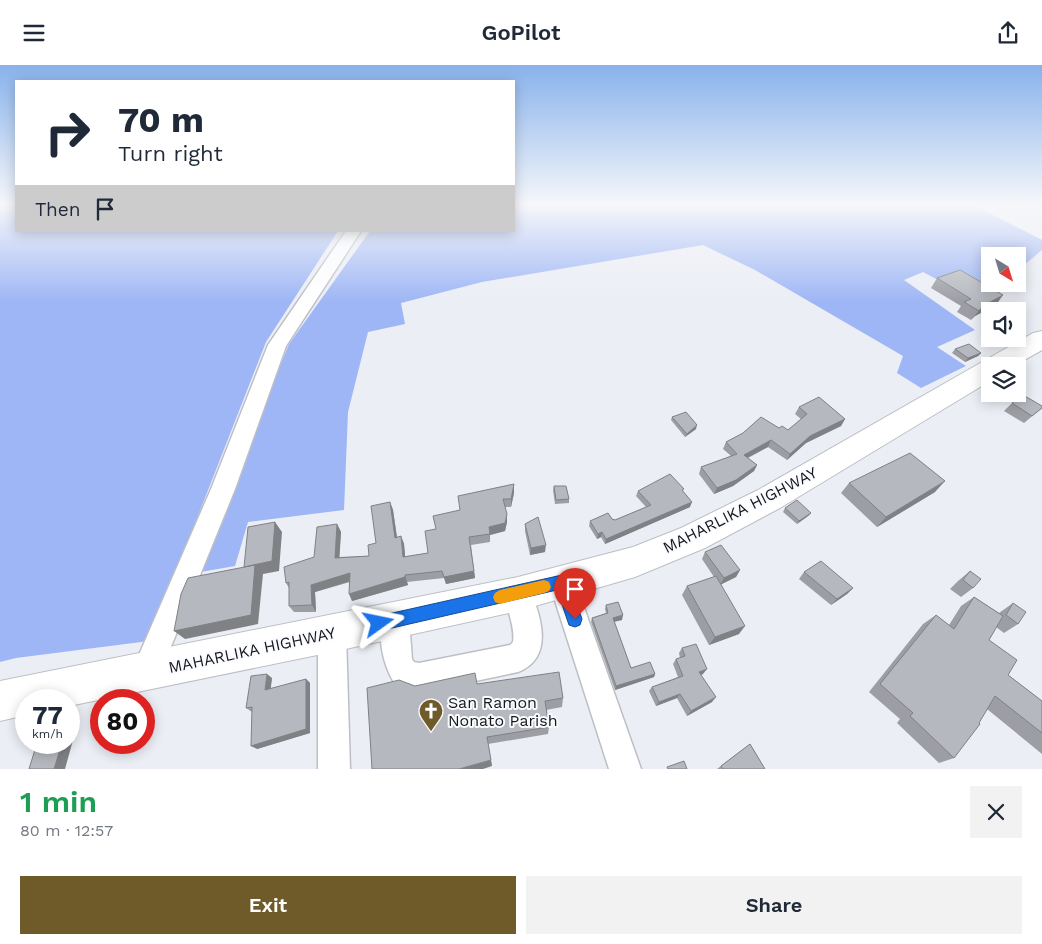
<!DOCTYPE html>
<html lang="en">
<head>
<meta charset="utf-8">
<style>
  body { margin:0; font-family:"Work Sans",sans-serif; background:#f2f2f3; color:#1f2937; height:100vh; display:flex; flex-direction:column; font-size:19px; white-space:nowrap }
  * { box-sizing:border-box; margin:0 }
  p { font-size:16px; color:#747a83 }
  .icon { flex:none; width:28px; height:28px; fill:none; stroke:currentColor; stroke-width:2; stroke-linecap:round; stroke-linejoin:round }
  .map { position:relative; height:704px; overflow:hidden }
  .side { display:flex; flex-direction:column; background:#fff; flex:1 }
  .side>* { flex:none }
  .top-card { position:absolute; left:15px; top:15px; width:500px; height:152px; border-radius:0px; box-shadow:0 2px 12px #0003; background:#fff; color:#1f2937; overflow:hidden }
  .needle { width:32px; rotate:142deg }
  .tools { position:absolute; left:981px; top:182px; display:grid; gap:10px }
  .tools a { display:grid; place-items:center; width:45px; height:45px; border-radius:0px; background:#fff; box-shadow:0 2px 12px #0003; font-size:25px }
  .speed { position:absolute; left:15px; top:624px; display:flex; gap:10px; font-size:25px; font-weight:700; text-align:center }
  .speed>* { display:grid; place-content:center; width:65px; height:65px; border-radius:50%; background:#fff; box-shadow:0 2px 12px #0003; line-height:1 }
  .speed small { font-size:12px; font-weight:400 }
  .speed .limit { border:8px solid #d22; background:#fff; color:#111 }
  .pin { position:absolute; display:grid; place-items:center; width:42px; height:42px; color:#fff; margin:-51px -21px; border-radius:50% 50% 50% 0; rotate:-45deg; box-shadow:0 0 5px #0007 }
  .pin .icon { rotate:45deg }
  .me { position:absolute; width:55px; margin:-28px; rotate:78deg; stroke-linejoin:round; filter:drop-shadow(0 0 4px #0008) }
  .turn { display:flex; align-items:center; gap:18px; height:105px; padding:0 20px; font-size:22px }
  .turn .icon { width:65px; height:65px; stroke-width:2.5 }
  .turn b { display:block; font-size:35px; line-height:42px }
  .then { display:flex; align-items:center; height:48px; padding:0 20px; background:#0003; gap:10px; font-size:19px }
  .round { display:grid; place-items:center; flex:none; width:52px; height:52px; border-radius:0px; background:#f2f2f3 }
  .overview { display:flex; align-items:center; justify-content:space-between; height:85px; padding:0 20px }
  h1 { font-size:30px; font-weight:600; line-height:38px; color:#1e9e55 }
  .action { display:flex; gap:10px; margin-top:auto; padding:10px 20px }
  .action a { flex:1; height:58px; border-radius:0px; background:#6e5b29; color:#fff; font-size:20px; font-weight:600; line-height:58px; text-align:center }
  .action a+a { background:#f2f2f3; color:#1f2937 }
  header { display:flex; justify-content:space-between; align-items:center; height:65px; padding:0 20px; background:#fff; font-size:22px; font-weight:600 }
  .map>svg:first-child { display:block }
  .forest { fill:#9eb6f5 }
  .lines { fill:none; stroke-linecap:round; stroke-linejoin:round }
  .minor-casing { stroke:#bcbfc6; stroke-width:3 }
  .highway-casing { stroke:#bcbfc6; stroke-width:2 }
  .minor { fill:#fff; fill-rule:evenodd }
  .highway { fill:#fff; fill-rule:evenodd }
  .wall { fill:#9c9ea3 }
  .shaded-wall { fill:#7f8185 }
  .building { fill:#b5b8be; stroke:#7f8185 }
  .route { fill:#1a73e8; stroke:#114b97 }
  .slow { fill:#f59e0b }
  .labels { text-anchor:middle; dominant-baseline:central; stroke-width:4; stroke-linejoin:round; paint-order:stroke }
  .near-street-label { font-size:16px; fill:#151619; stroke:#fafbfe }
  .near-poi-label { font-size:16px; fill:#151619; stroke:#fafbfe; text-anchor:start }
</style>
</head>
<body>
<header><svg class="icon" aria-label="menu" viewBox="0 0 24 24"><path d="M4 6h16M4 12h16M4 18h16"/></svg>GoPilot<svg class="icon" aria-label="share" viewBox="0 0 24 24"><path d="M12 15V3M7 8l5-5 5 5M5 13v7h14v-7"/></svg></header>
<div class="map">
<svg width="1042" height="704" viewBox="0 0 1042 704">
  <rect width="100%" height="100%" fill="#ebeef5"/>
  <path class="forest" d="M0,139H16V166H338L266,277L149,576L16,593L0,597Z
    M514,139H971L1042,175V185L1018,205V191H990V219H997L985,226L940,216L923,207L904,215L975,265L937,282L966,301L921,323L897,308L903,291L755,205L703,180L482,217L401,238L405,259L368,267L348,347L344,445L248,457L235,501L195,508L289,279L370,166H514Z"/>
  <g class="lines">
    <defs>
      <path id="minor" d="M346,166H361L286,281L235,424L157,616L147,621L137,616L132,606L211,424L268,280Z
        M562,504L571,508L575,517L641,704H609L549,517L553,508Z
        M518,516L528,520C540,548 556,592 518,607L419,628L395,619C382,599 376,568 385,545L395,541L405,545L409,555L412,594L414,597L419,598L510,580L513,577C516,557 501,538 508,520Z
        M332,555L342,559L346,569L350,704H318V569L322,559Z"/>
      <path id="highway" d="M1042,266V285L1014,301H990V316L780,443L705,483L635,512L518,546L332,587L69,641V635H26V650L0,656V616L518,512L633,482L681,463L758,425L1033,268Z"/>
    </defs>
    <use href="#minor" class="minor-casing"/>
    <use href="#highway" class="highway-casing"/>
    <use href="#minor" class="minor"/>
    <use href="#highway" class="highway"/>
  </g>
  <path class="wall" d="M937,213L993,224L1001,221L997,226L996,240L975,251L971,255L957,247L961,241L931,223Z
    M955,284L981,288L978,291L965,297L952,288Z
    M1012,338L1042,343L1024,358L1004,346Z
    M799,342L845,354L841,361L806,378L787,395L768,382L748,393L757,400L754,406L733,421L714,429L699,409L701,402L731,391L723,384L726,377L779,363L788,365L801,354L795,349Z
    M672,352L696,364L685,372L671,355Z
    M849,418L935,427L877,462L841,428Z
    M554,421L569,434V438L555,439L553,425Z
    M638,426L683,427L690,442L605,479L601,472L597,474L589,461L590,456L612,454L615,455L646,442L636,431Z
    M514,428L511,442H505L507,457L505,466L490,470V477L471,480L475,513L446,519L444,513L407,517L408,520L352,536L350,517L315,527L316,547H294L289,541V523L286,518L314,492L337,459L341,467L339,492L369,491L376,478L390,437L393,445L397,472L401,471L404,479L405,492L428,488L436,464L460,445Z
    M785,443L811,448L808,451L797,459L783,447Z
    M525,459L545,487L530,490L525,466Z
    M705,487L740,505L736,512L721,519L739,569L709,580L682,530L687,521L714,512L702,494Z
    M970,506L973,523L961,532L950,524L958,516Z
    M804,507L853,523L847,529L831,540L799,514Z
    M974,532L999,548L1013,538L1018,559L1004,568L996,562L989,575L1008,610L1042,636V689L987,644L954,693L939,698L897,658L900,654L869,627L923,559L936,550L949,560L961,541Z
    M606,540L622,555L614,557L631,603L655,609L654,612L615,625L591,557L592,553L606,548L605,544Z
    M682,583L703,609L701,610L712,637L687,651L677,633L656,641L649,626L652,622L678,612L673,599L676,594L680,593L679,588Z
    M272,613L270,624L306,614L310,618V668L257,684L252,647L246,643Z
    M477,619L563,633L562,642L546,645L549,662L548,669L488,679L492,701L415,621Z
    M750,679L765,704H717Z"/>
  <path class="shaded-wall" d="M1003,230L996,240L975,251L971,255L983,241Z
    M981,288L978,291L965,297L968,293Z
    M845,354L841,361L806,378L787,395L790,389L810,371Z
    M697,360L696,364L685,372L687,369Z
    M771,375L768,382L741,396L744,390Z
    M757,400L754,406L733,421L714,429L717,423Z
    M945,416L935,427L877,462L886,452Z
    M514,419V428L511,442V434Z
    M390,437L393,445L398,480L395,473Z
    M692,437L690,442L605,479L606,474Z
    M811,448L808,451L797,459L799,456Z
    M507,449V457L505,466L490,470V477L489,462Z
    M275,457L282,467L279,506L263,509L258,559L185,574L174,566L244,502Z
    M337,459L341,467L339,500L335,493Z
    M602,467L601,472L597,474L598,469Z
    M401,471L404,479L406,500L403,492Z
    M546,480L545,487L530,490L531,483Z
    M740,505L736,512L720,520L724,513Z
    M474,506L475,513L446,519L444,512Z
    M350,508L354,515L315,527L316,547L312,540L311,520Z
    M405,510L408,520L352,536L349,529Z
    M853,523L847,529L831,540L837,534Z
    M623,550L622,555L612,557L613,553Z
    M745,561L739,569L709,580L715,572Z
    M707,604L703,609L696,611L699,607Z
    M267,609L272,613L270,630L265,625Z
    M655,609L654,612L615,625L616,621Z
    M306,614L310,618V668L257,684L251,681Z
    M680,629L677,633L656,641L659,637Z
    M716,632L712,637L687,651L691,646Z
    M69,665L75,668L65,704H54L62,678H69Z
    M491,695L492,701L483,704H459Z"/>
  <path class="building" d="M960,205L993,224L1001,221L996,226L1003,230L983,241L979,246L964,237L971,234L937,213Z
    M969,279L981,288L968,293L955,284Z
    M1023,330L1042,341V343L1032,351L1012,338Z
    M819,332L845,354L810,371L790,389L771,375L744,390L757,400L736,415L717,423L701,402L737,389L726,377L743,368L761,352L779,363L782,361L788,365L807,349L799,342Z
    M686,347L697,360L687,369L672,352Z
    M910,388L945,416L886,452L849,418Z
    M670,409L684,424L682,425L692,437L606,474L602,467L598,469L590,456L608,448L612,454L615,455L651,440L638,426Z
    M514,419L511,434H503L507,449L505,458L489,462L490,469L469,472L474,506L444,512L442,506L405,510V512L349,529L350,508L311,520L312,540L289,541V517L286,518L284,502L314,492L317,462L337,459L335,493L369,491L368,480L376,478L371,441L390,437L395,473L401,471L403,492L428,488L425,466L436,464L433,451L460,445L458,431Z
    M554,421H566L569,434L556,435Z
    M797,435L811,448L799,456L785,443Z
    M538,452L546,480L531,483L525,459Z
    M275,457L272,496L244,502L248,462Z
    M721,480L740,505L724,513L705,487Z
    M821,496L853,523L837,534L804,507Z
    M255,500L251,550L174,566L181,529L188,513Z
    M970,506L981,514L973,523L963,515Z
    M716,511L745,561L715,572L687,521Z
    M974,532L1003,551L989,575L1017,595L1008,610L1042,636V668L995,631L979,658L980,659L954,693L910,651L913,648L880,619L936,550L954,564Z
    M618,537L623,550L613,553L631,603L650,597L655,609L616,621L592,553L608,548L606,540Z
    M1013,538L1026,547L1018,559L1006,550Z
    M696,579L707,604L699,607L716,632L691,646L680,629L659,637L652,622L683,611L676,594L685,591L682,583Z
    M559,607L563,633L545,636L549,662L487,672L491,695L459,704H372L367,623L399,615L415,621L475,608L477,619Z
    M267,609L265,625L306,614V664L251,681L252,642L246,643L251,611Z
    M37,678H62L54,704H29Z
    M750,679L765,704H723L721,701Z
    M684,696L687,704H668L667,702Z"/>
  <linearGradient id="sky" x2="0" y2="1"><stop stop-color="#88b2eb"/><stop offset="0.59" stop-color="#f6f7fa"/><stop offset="1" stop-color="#f6f7fa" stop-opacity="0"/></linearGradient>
  <rect width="1042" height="237" fill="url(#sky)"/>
  <path class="route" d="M562,510L567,512L582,554L580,560L575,562L569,560L557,525L379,566L374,564L372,558L374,553L379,551Z"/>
  <path class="slow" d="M544,515L549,517L551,522L549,526L544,528L500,539L495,537L493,532L495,528L500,525Z"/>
  <defs>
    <symbol id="church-pin" viewBox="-11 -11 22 30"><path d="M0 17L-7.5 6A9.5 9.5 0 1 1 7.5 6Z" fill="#6e5b29" stroke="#fafbfe"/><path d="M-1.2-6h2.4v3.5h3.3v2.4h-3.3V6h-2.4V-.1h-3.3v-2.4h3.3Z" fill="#fff"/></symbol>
  </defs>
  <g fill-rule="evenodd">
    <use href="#church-pin" x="417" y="632" width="28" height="38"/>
  </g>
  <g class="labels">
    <g class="near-street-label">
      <text transform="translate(740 445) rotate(-27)">MAHARLIKA HIGHWAY</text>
      <text transform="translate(252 585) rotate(-12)">MAHARLIKA HIGHWAY</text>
    </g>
    <g class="near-poi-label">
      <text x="448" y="637">San Ramon<tspan x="448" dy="18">Nonato Parish</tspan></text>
    </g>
  </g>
</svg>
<div class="tools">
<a><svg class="needle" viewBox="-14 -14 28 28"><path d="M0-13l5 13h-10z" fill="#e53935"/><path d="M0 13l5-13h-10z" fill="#747a83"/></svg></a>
<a><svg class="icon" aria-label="sound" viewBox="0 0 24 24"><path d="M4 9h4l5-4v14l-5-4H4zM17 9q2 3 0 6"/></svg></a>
<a><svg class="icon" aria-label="layers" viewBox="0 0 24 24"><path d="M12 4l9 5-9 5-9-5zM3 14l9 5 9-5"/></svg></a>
</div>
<div class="speed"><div>77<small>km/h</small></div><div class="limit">80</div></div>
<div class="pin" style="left:575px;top:554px;background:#d93025"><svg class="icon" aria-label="arrive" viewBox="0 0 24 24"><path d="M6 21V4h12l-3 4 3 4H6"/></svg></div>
<svg class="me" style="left:379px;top:558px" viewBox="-20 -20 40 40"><path d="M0-17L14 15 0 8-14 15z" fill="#1a73e8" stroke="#fff" stroke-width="4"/></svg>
<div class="top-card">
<div class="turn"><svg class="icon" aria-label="right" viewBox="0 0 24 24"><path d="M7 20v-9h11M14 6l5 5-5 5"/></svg><div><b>70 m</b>Turn right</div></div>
<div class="then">Then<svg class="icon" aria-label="arrive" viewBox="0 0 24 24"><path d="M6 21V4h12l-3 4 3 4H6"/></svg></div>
</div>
</div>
<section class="side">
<div class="overview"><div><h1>1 min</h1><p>80 m · 12:57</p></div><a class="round"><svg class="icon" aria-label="close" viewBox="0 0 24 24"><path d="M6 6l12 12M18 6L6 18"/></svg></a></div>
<div class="action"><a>Exit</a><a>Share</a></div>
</section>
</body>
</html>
